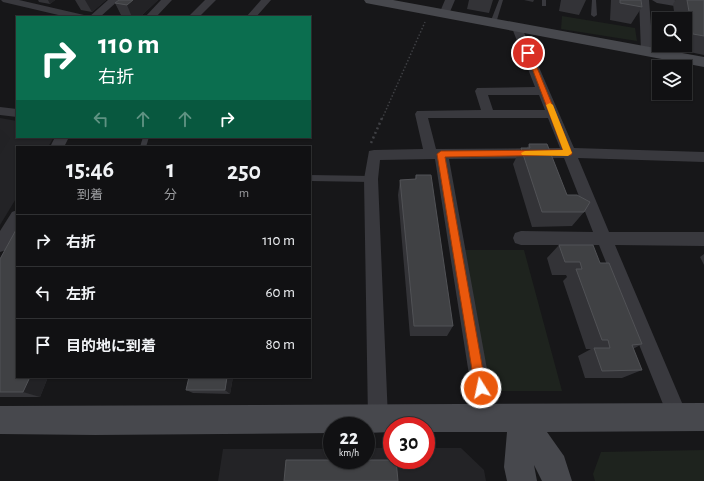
<!DOCTYPE html>
<html lang="ja">
<head>
<meta charset="utf-8">
<style>
  body { margin:0; font-family:"Alegreya Sans","Noto Sans JP",sans-serif; background:#1e1f21; color:#f1f3f6; height:100vh; display:flex; flex-direction:column; font-size:15px; white-space:nowrap }
  * { box-sizing:border-box; margin:0 }
  p { font-size:13px; color:#9c9da0 }
  .icon { flex:none; width:22px; height:22px; fill:none; stroke:currentColor; stroke-width:2; stroke-linecap:round; stroke-linejoin:round }
  .map { position:relative; flex:1; overflow:hidden }
  .panel { position:absolute; left:16px; top:146px; width:295px; height:232px; display:flex; flex-direction:column; background:#111113; border-radius:0px; box-shadow:0 1px 3px #0004,0 0 0 1px #303133 }
  .panel>* { flex:none }
  .banner { position:absolute; left:16px; top:16px; width:295px; height:122px; border-radius:0px; box-shadow:0 1px 3px #0004,0 0 0 1px #303133; background:#0b6e4f; color:#fff; overflow:hidden }
  .controls { position:absolute; left:652px; top:12px; display:grid; gap:8px }
  .controls a { display:grid; place-items:center; width:40px; height:40px; border-radius:0px; background:#111113; box-shadow:0 1px 3px #0004,0 0 0 1px #303133; font-size:20px }
  .speed { position:absolute; left:323px; top:417px; display:flex; gap:8px; font-size:20px; font-weight:700; text-align:center }
  .speed>* { display:grid; place-content:center; width:52px; height:52px; border-radius:50%; background:#111113; box-shadow:0 1px 3px #0004,0 0 0 1px #303133; line-height:1 }
  .speed small { font-size:10px; font-weight:400 }
  .speed .limit { border:6px solid #d22; background:#fff; color:#111 }
  .pin { position:absolute; display:grid; place-items:center; width:34px; height:34px; color:#fff; margin:-17px; border:2px solid #fff; border-radius:50%; box-shadow:0 1px 4px #0007 }
  .me { position:absolute; width:44px; margin:-22px; rotate:350deg; stroke-linejoin:round; filter:drop-shadow(0 0 3px #0008) }
  .turn { display:flex; align-items:center; gap:14px; height:84px; padding:0 16px; font-size:18px }
  .turn .icon { width:52px; height:52px; stroke-width:2.5 }
  .turn b { display:block; font-size:28px; line-height:34px }
  .lanes { display:flex; align-items:center; height:38px; padding:0 16px; background:#0003; justify-content:center; gap:20px; direction:ltr }
  .lanes .off { opacity:.35 }
  .eta { display:flex; justify-content:space-evenly; align-items:center; height:68px; text-align:center }
  .eta b { font-size:24px; font-weight:700; line-height:28px }
  ul { padding:0; list-style:none }
  li { display:flex; align-items:center; gap:12px; height:52px; padding:0 16px; border-top:1px solid #303133 }
  li div { flex:1 }
  li b { display:block; font-size:15px }
  li em { font-style:normal }
  .map>svg:first-child { display:block }
  .built { fill:#232326 }
  .green { fill:#1e231e }
  .lines { fill:none; stroke-linecap:round; stroke-linejoin:round }
  .path-far1 { stroke:#3f4044; stroke-width:1.5; stroke-dasharray:1.5 2; stroke-linecap:butt }
  .path { stroke:#3f4044; stroke-width:2.5; stroke-dasharray:2 3; stroke-linecap:butt }
  .lane { fill:#39393e; fill-rule:evenodd }
  .street { fill:#39393e; fill-rule:evenodd }
  .secondary { fill:#47484d; fill-rule:evenodd }
  .wall { fill:#333337 }
  .shaded-wall { fill:#222225 }
  .building { fill:#404144; stroke:#515256 }
  .route { fill:#ea580c; stroke:#983908 }
  .slow { fill:#f59e0b }
</style>
</head>
<body>
<div class="map">
<svg width="704" height="481" viewBox="0 0 704 481">
  <rect width="100%" height="100%" fill="#171719"/>
  <path class="built" d="M0,118L17,121V137H54L48,147H17V197L0,225Z
    M366,448H392V460H426V448H461L484,470L486,481H218L223,449H332V460H366Z"/>
  <path class="green" d="M562,16L635,28L637,41L561,29Z
    M464,250H524L562,391H490Z
    M704,450V481H595L593,474L601,452Z"/>
  <g class="lines">
    <path class="path-far1" d="M382,119L425,22"/>
    <path class="path" d="M371,143L382,118"/>
    <path class="lane" d="M499,0H503L496,23L491,24L490,23Z
      M542,0H546V6H542Z
      M592,0H596L597,15L594,17L591,15Z
      M143,137H149L146,147H140Z
      M310,175L371,176L375,179L371,182L310,181Z"/>
    <path class="street" d="M1,0H19L84,15L85,17H67L3,2Z
      M108,0H119L100,17H89Z
      M161,0H172L156,17H145Z
      M205,0H216L199,17H188Z
      M261,0H271L256,17H246Z
      M445,0H455L449,14L444,17L439,14Z
      M639,0H649L653,51L647,54L641,51Z
      M652,0H674L704,5V11L657,3Z
      M517,25L522,28L574,148L704,152V162L578,158L609,232H704V246L615,245L688,417L685,424L678,427L671,424L599,245H521L515,243L513,238L515,233L521,231L593,232L564,158L449,159L496,419L493,426L486,429L479,426L476,419L435,159L380,160L378,179L388,419L385,426L378,429L371,426L368,419L364,179L369,151L374,150L423,149L415,114L417,111L481,110L475,91L477,88L535,87L512,28ZM488,95H539L545,110H493ZM428,118H548L560,148L436,149Z
      M0,107L17,109V117L0,115Z
      M55,137H69L64,147H50Z
      M17,210V230L6,250L0,252V231L12,212Z"/>
    <path class="secondary" d="M364,0H393L704,57V67L371,4L366,3Z
      M704,403V431L547,432L564,456L572,481H542L534,465L537,481H507L504,467L507,432H426V426H392V432L366,433V426H332V433L95,435L0,434V406Z"/>
  </g>
  <path class="wall" d="M38,0H55L50,4L39,2Z
    M75,0H106L92,12L81,10Z
    M158,0L140,17H122L115,3Z
    M469,0H493L489,13L467,9Z
    M524,0H534L533,2Z
    M561,0H586L579,15L559,11Z
    M611,0H641L642,7L631,24L610,20Z
    M676,0H704V55L680,50L679,45H685V19H675L673,4Z
    M529,144L567,195L584,212L572,226L532,227L513,164L521,148H527Z
    M416,175L453,326L447,336H410L398,195L400,180L415,179Z
    M559,245L600,263L642,344L633,349L642,370L622,378H585L578,356L591,349H586L563,281L567,277L566,275H552L547,258Z
    M704,254V265L700,257Z
    M0,259L17,377H48L40,397H0Z
    M233,377L230,394L193,393L186,390Z"/>
  <path class="shaded-wall" d="M48,0H55L50,4Z
    M85,0H106L92,12Z
    M133,0H158L140,17H132L127,5Z
    M0,129L10,138L0,154Z
    M30,377H48L40,397L23,392Z
    M227,377H233L230,394L225,390Z"/>
  <path class="building" d="M119,0H133L127,5L115,3Z
    M620,0H641L642,7L620,3Z
    M687,0H704V36L693,34Z
    M529,144H547L567,195H577L590,202L584,212H542L521,148H530Z
    M416,175H431L453,326H414L400,180L416,179Z
    M17,228V377H30L23,392H0V259Z
    M559,245H593L600,263H609L642,344L632,345L642,370L602,371L594,348H610L608,340H602L576,269H582L580,262H565Z
    M189,377H227L225,390H186Z
    M286,460H396L398,481H284Z"/>
  <path class="route" d="M526,52L531,53L572,153L571,155L445,157L486,388L485,391L481,393L477,391L475,388L437,154L441,151L563,150Z"/>
  <path class="slow" d="M550,103L553,105L572,153L568,156L522,155L521,153L525,151L563,150L546,105Z"/>
</svg>
<div class="controls">
<a><svg class="icon" aria-label="search" viewBox="0 0 24 24"><circle cx="10" cy="10" r="6"/><path d="M15 15l6 6"/></svg></a>
<a><svg class="icon" aria-label="layers" viewBox="0 0 24 24"><path d="M12 4l9 5-9 5-9-5zM3 14l9 5 9-5"/></svg></a>
</div>
<div class="speed"><div>22<small>km/h</small></div><div class="limit">30</div></div>
<div class="pin" style="left:528px;top:53px;background:#d93025"><svg class="icon" aria-label="arrive" viewBox="0 0 24 24"><path d="M6 21V4h12l-3 4 3 4H6"/></svg></div>
<svg class="me" style="left:481px;top:388px" viewBox="-20 -20 40 40"><circle r="17" fill="#ea580c" stroke="#fff" stroke-width="3"/><path d="M0-11L8 9 0 5-8 9z" fill="#fff"/></svg>
<div class="banner">
<div class="turn"><svg class="icon" aria-label="right" viewBox="0 0 24 24"><path d="M7 20v-9h11M14 6l5 5-5 5"/></svg><div><b>110 m</b>右折</div></div>
<div class="lanes"><svg class="icon off" aria-label="left" viewBox="0 0 24 24"><path d="M17 20v-9H6M10 6l-5 5 5 5"/></svg><svg class="icon off" aria-label="ahead" viewBox="0 0 24 24"><path d="M12 20V5M6 11l6-6 6 6"/></svg><svg class="icon off" aria-label="ahead" viewBox="0 0 24 24"><path d="M12 20V5M6 11l6-6 6 6"/></svg><svg class="icon" aria-label="right" viewBox="0 0 24 24"><path d="M7 20v-9h11M14 6l5 5-5 5"/></svg></div>
</div>
<section class="panel">
<div class="eta">
<div><b>15:46</b><p>到着</p></div>
<div><b>1</b><p>分</p></div>
<div><b>250</b><p>m</p></div>
</div>
<ul>
<li><svg class="icon" aria-label="right" viewBox="0 0 24 24"><path d="M7 20v-9h11M14 6l5 5-5 5"/></svg><div><b>右折</b></div><em>110 m</em></li>
<li><svg class="icon" aria-label="left" viewBox="0 0 24 24"><path d="M17 20v-9H6M10 6l-5 5 5 5"/></svg><div><b>左折</b></div><em>60 m</em></li>
<li><svg class="icon" aria-label="arrive" viewBox="0 0 24 24"><path d="M6 21V4h12l-3 4 3 4H6"/></svg><div><b>目的地に到着</b></div><em>80 m</em></li>
</ul>
</section>
</div>
</body>
</html>
